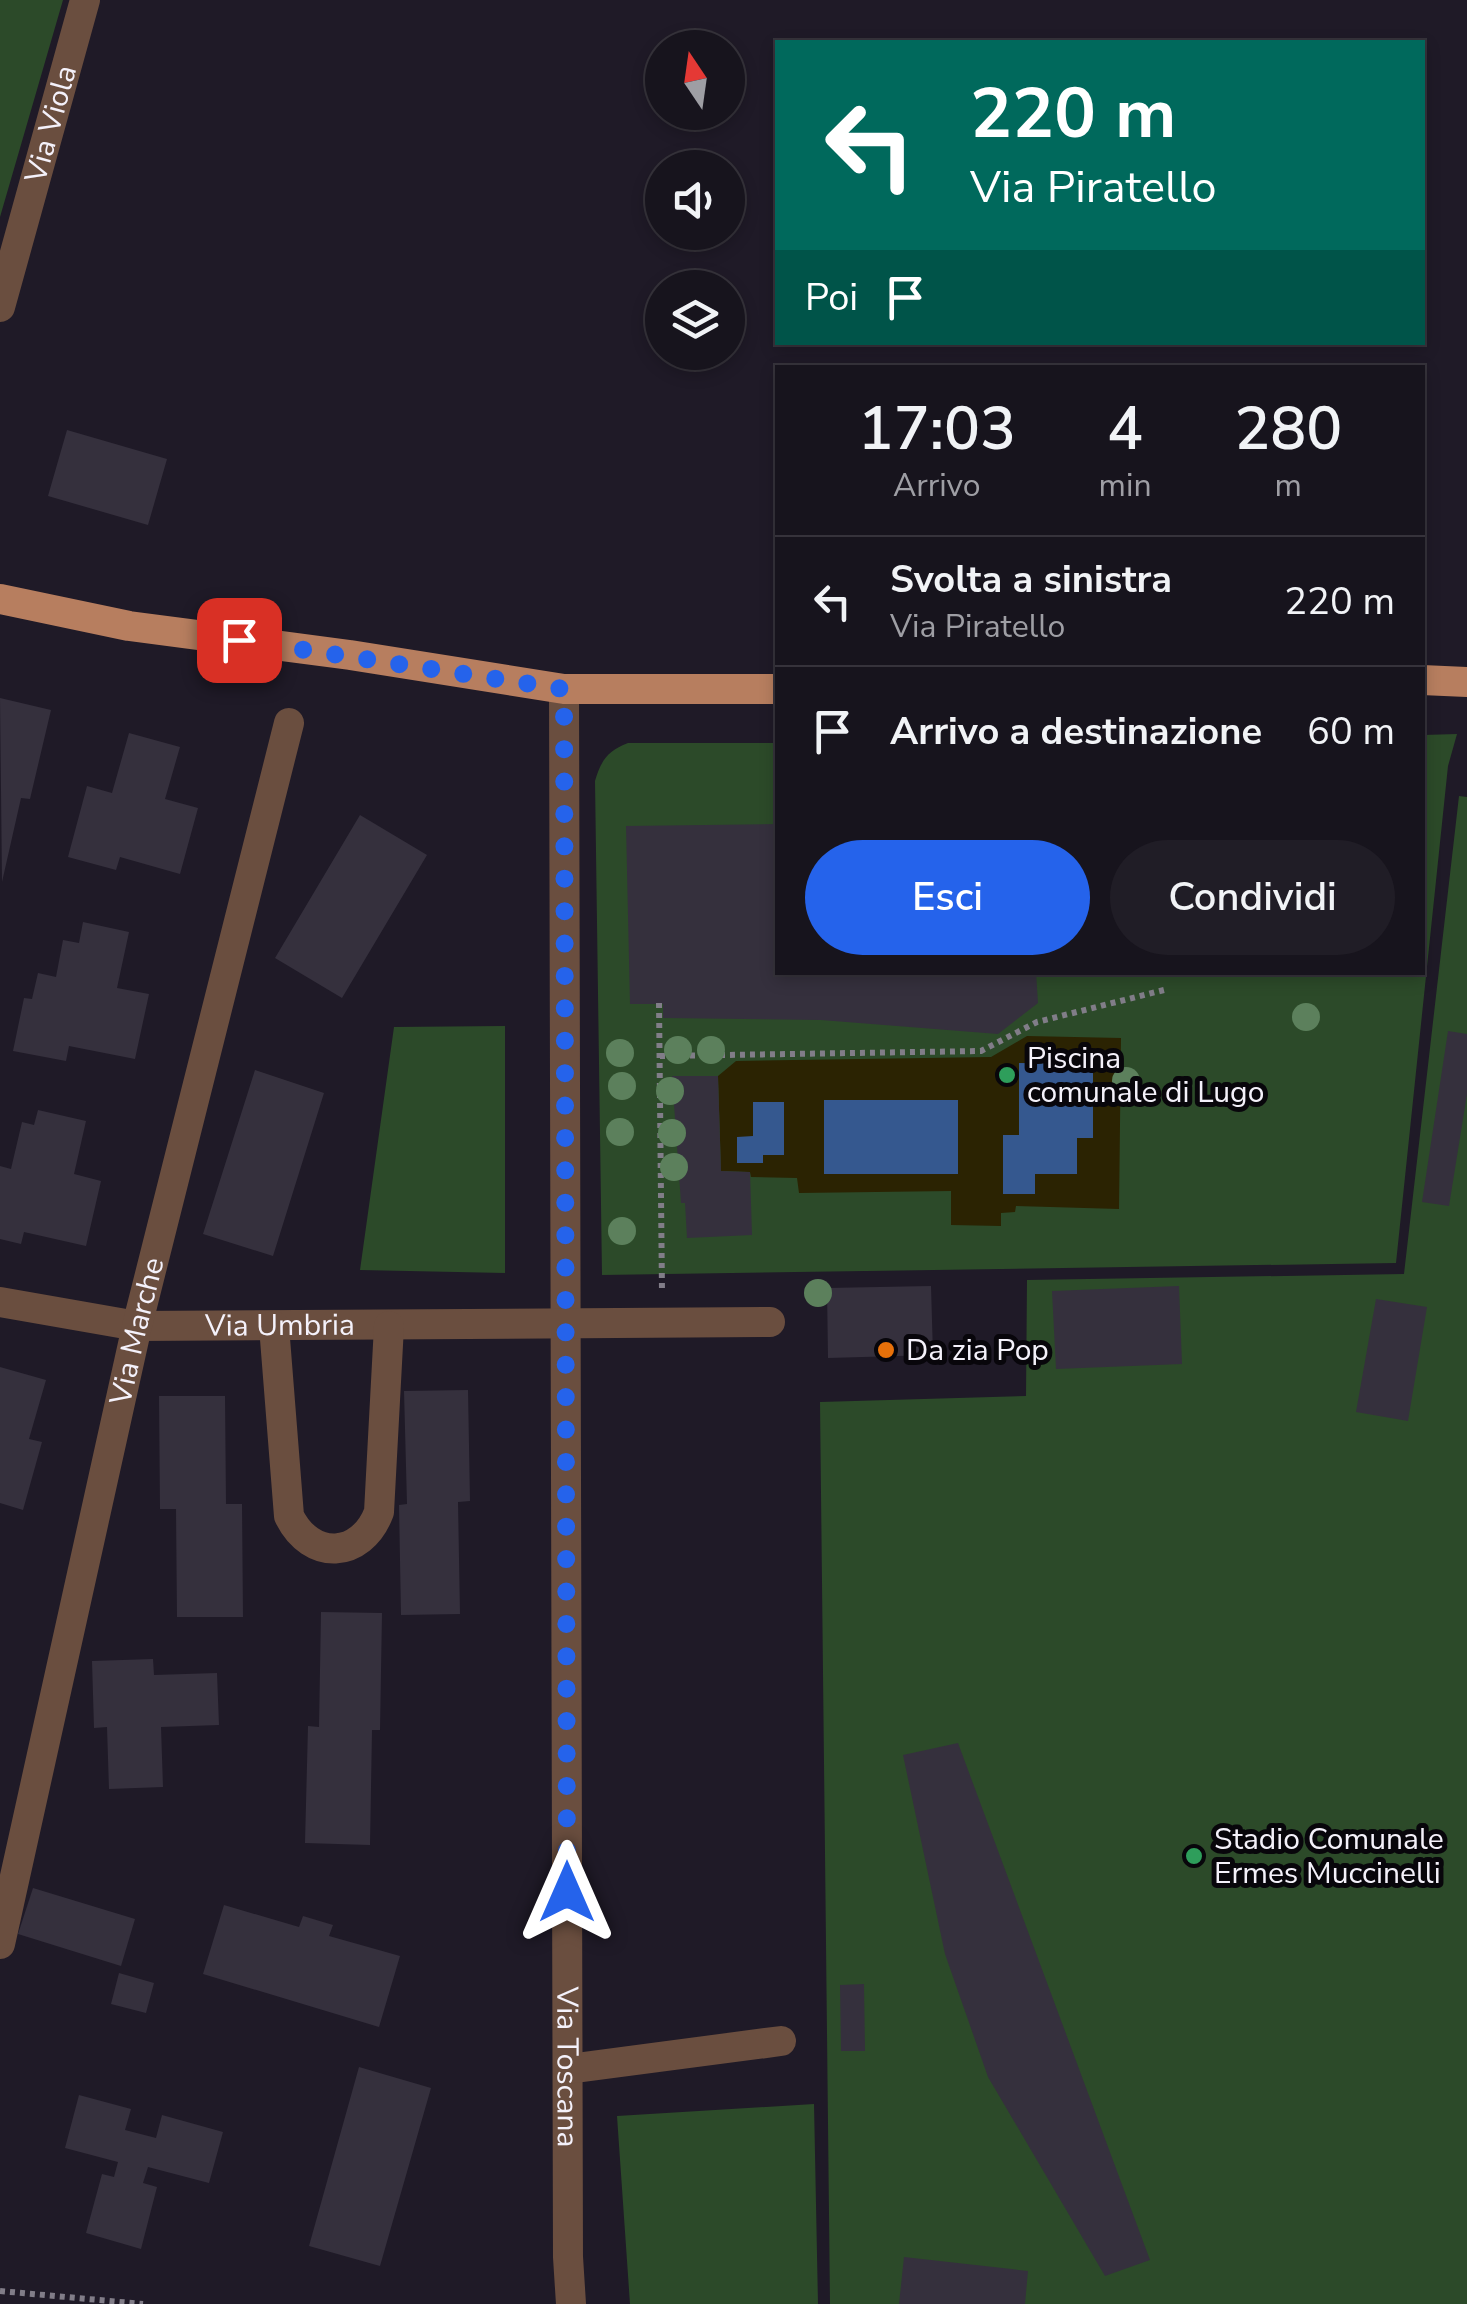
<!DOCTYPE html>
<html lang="it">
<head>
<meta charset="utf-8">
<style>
  body { margin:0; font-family:"Nunito Sans",sans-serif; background:#201d26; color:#f1f3f6; height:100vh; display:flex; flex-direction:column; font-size:38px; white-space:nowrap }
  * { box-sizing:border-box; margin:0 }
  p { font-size:32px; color:#9e9ea4 }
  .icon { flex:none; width:55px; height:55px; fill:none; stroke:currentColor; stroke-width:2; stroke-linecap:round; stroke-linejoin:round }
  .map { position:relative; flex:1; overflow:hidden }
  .side { position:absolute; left:775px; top:365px; width:650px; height:610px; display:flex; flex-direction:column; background:#17141d; border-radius:0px; box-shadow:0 5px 15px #0003,0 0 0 2px #36333b }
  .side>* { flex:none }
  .banner { position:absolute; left:775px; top:40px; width:650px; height:305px; border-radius:0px; box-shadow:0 5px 15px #0003,0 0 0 2px #36333b; background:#00695c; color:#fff; overflow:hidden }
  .needle { width:65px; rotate:347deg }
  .fabs { position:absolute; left:645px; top:30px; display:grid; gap:20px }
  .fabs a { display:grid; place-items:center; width:100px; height:100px; border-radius:50%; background:#17141d; box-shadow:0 5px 15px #0003,0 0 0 2px #36333b; font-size:50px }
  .pin { position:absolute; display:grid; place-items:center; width:85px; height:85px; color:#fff; margin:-42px; border-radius:20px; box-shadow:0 5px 15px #0006 }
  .me { position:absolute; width:110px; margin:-55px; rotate:0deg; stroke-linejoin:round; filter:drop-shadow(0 0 8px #0008) }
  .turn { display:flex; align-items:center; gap:35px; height:210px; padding:0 30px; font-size:45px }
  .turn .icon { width:130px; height:130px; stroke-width:2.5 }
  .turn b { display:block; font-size:70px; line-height:85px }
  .then { display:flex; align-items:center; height:95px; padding:0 30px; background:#0003; gap:20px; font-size:38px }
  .eta { display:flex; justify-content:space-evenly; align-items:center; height:170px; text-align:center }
  .eta b { font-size:60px; font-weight:600; line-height:70px }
  .primary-button { display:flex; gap:20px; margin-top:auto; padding:20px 30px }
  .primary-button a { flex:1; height:115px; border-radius:60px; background:#2563eb; color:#fff; font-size:40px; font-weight:600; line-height:115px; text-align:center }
  .primary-button a+a { background:#201d26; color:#f1f3f6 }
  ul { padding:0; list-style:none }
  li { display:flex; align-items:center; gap:30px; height:130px; padding:0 30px; border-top:2px solid #36333b }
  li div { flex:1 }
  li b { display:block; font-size:38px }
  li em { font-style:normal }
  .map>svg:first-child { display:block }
  .green { fill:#2c4a29 }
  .sand { fill:#2b2302; fill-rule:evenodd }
  .water { fill:#35588f }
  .building { fill:#35303d }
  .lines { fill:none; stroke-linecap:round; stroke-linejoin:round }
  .path { stroke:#817d88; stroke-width:6; stroke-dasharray:5 5; stroke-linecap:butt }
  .street { stroke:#6a4e3f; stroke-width:30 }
  .primary { stroke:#b77e5f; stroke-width:30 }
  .tree { fill:#5c805c }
  .route { stroke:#2563eb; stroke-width:18; stroke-dasharray:0 32.4 }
  .leisure-dot { fill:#2e9e5b; stroke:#08060b; stroke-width:4 }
  .food-dot { fill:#e8710a; stroke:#08060b; stroke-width:4 }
  .labels { text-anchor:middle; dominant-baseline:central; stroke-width:10; stroke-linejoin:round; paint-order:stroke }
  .street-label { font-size:30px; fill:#f4f1fa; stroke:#08060b }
  .poi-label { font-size:30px; fill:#f4f1fa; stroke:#08060b; text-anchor:start }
</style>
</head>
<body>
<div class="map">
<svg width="1467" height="2304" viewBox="0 0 1467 2304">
  <rect width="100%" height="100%" fill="#1f1a27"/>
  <path class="green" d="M0,0H63L0,217Z
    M1457,734L1448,766L1396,1263L602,1275L595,781C601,761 607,751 628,743H777L778,972H1422L1423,735Z
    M1459,796L1467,797V2304H830L820,1402L1026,1396L1027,1280L1404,1274Z
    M505,1026V1273L360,1270L394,1027Z
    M814,2104L818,2304H630L617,2116Z"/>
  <path class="sand" d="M1027,1036L1121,1038L1119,1209L1016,1206L1015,1212L1001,1213V1226L951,1225V1191L799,1193L797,1178L751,1177L750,1172L721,1171L718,1076L736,1061L991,1057ZM1003,1136L1092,1138L1077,1137L1035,1174Z"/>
  <path class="water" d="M1019,1063L1093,1064V1138H1077V1174H1035V1194H1003V1135H1019Z
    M824,1100H958V1174H824Z
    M753,1102H784V1155H763V1163H737V1137L753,1136Z"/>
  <path class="building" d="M67,430L167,459L148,525L48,496Z
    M0,698L51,710L30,799L21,798L2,882Z
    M129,733L180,747L165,799L198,808L180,874L120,857L116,870L68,857L87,786L112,793Z
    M360,815L427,855L342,998L275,958Z
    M778,824V972H1036L1038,1003L998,1034L821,1020L663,1018V1004H630L626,826Z
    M83,922L129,932L117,988L149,994L135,1059L69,1046L66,1061L13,1051L24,998L32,999L38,973L56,977L63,940L79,943Z
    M1448,1031L1467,1034V1094L1449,1206L1422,1202Z
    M255,1070L324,1093L273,1256L203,1234Z
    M672,1076H718L721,1171L750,1172L752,1235L687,1238L685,1203H681Z
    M38,1110L86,1121L74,1174L101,1181L86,1246L24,1232L21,1244L0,1239V1166L11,1169L22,1122L34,1125Z
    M931,1286L933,1355L828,1358L827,1288Z
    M1179,1286L1182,1364L1056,1369L1052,1291Z
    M1376,1299L1427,1307L1408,1421L1356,1412Z
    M0,1367L46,1380L29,1439L42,1442L23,1510L0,1503Z
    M468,1390L470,1501L458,1502L460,1614L401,1615L399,1505L407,1504L404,1391Z
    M159,1396H225L226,1504H242L243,1617H177L176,1509H160Z
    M321,1612L382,1613L380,1730H372L370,1845L305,1843L308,1726L319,1727Z
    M153,1659L154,1675L217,1673L219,1725L161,1727L163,1787L109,1789L107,1727L94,1728L92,1661Z
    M958,1743L1150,2260L1105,2276L988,2077L945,1954L903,1755Z
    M33,1888L135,1919L121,1966L18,1934Z
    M224,1905L299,1927L303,1916L333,1925L329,1936L400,1956L379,2027L203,1974Z
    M119,1973L154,1983L146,2013L111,2004Z
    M864,1984L865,2051H841L840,1985Z
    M359,2067L431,2088L380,2266L309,2246Z
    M79,2095L131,2109L125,2130L156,2138L162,2115L223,2132L209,2183L148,2167L143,2183L157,2187L141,2249L86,2233L102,2174L114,2177L118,2162L65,2148Z
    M904,2257L1028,2271L1025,2304H899Z"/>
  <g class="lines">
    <path class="path" d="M659,1003L662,1292
      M660,1056L981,1051L1037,1022L1164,990
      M0,2291L143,2304"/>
    <g class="street">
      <path id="s1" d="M0,307L85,0"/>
      <path id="s2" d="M564,689L568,2257L571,2304"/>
      <path id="s3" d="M0,1302L137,1326L770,1322"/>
      <path d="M274,1326L289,1516C311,1561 361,1559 379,1512L389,1326"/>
      <path id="s4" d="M0,1944L137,1326L289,723"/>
      <path d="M568,2069L781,2041"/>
    </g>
    <path class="primary" d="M0,599L129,626L350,655L564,689H778
      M1422,680L1467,682"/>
  </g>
  <g class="tree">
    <circle cx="1306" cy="1017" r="14"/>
    <circle cx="678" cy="1050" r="14"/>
    <circle cx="711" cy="1050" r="14"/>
    <circle cx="620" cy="1053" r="14"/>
    <circle cx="1126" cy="1081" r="14"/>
    <circle cx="622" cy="1086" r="14"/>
    <circle cx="670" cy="1091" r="14"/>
    <circle cx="620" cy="1132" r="14"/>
    <circle cx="672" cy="1133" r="14"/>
    <circle cx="674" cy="1167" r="14"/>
    <circle cx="622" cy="1231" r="14"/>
    <circle cx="818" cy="1293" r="14"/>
  </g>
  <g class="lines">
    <path class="route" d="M239,640L564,689L567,1892"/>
  </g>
  <g class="leisure-dot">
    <circle cx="1007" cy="1075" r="10"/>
    <circle cx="1194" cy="1856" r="10"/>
  </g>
  <circle class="food-dot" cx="886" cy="1350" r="10"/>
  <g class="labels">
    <g class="street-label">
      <text stroke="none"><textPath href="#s1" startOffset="190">Via Viola</textPath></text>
      <text stroke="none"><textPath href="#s3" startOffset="282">Via Umbria</textPath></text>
      <text stroke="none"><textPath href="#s4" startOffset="628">Via Marche</textPath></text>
      <text stroke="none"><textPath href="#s2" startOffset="1378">Via Toscana</textPath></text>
    </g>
    <g class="poi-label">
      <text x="1027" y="1058">Piscina<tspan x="1027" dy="34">comunale di Lugo</tspan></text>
      <text x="906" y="1350">Da zia Pop</text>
      <text x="1214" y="1839">Stadio Comunale<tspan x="1214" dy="34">Ermes Muccinelli</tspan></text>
    </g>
  </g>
</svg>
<div class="fabs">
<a><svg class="needle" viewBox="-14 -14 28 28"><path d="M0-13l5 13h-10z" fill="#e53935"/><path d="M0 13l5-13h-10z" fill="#9e9ea4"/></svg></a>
<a><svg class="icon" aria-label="sound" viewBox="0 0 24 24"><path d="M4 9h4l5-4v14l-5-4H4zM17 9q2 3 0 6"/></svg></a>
<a><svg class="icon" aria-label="layers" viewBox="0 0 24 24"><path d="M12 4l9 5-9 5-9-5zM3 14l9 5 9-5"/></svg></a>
</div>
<div class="pin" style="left:239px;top:640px;background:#d93025"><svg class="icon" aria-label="arrive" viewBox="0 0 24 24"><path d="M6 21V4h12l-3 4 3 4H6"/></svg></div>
<svg class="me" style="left:567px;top:1892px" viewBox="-20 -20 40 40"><path d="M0-17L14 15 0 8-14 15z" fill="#2563eb" stroke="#fff" stroke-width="4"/></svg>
<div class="banner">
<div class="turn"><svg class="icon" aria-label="left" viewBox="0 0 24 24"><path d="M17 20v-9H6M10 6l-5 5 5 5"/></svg><div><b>220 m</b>Via Piratello</div></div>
<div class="then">Poi<svg class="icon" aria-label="arrive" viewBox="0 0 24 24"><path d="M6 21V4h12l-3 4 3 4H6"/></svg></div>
</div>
<section class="side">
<div class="eta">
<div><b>17:03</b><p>Arrivo</p></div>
<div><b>4</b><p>min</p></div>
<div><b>280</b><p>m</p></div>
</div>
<ul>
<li><svg class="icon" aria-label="left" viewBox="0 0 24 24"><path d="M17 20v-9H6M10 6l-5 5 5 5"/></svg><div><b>Svolta a sinistra</b><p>Via Piratello</p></div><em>220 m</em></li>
<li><svg class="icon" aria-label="arrive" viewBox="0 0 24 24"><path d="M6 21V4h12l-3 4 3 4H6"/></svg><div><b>Arrivo a destinazione</b></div><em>60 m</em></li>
</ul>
<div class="primary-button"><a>Esci</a><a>Condividi</a></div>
</section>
</div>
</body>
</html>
